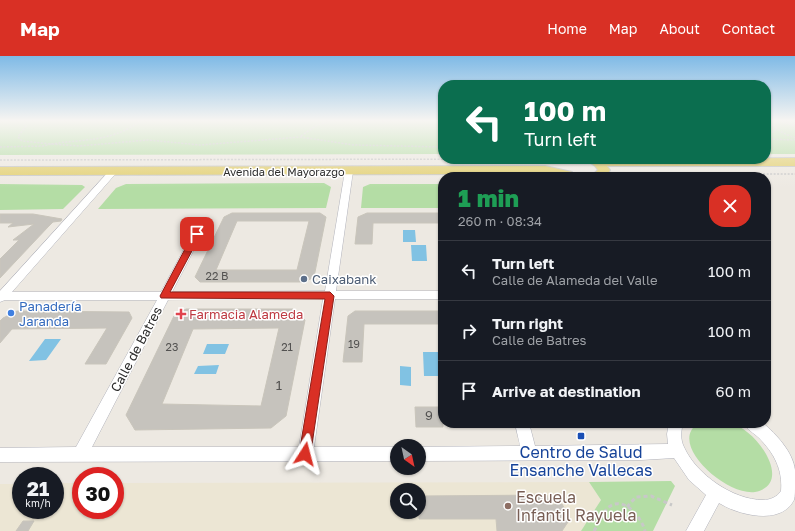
<!DOCTYPE html>
<html lang="en">
<head>
<meta charset="utf-8">
<style>
  body { margin:0; font-family:"Golos Text",sans-serif; background:#20242c; color:#f1f3f6; height:100vh; display:flex; flex-direction:column; font-size:15px; white-space:nowrap }
  * { box-sizing:border-box; margin:0 }
  p { font-size:13px; color:#9ea1a6 }
  .icon { flex:none; width:22px; height:22px; fill:none; stroke:currentColor; stroke-width:2; stroke-linecap:round; stroke-linejoin:round }
  .map { position:relative; flex:1; overflow:hidden }
  .details { position:absolute; left:438px; top:116px; width:333px; height:256px; display:flex; flex-direction:column; background:#171b24; border-radius:16px; box-shadow:0 1px 3px #0004 }
  .details>* { flex:none }
  .banner { position:absolute; left:438px; top:24px; width:333px; height:84px; border-radius:16px; box-shadow:0 1px 3px #0004; background:#0b6e4f; color:#fff; overflow:hidden }
  .needle { width:26px; rotate:147deg }
  .fabs { position:absolute; left:390px; top:383px; display:grid; gap:8px }
  .fabs a { display:grid; place-items:center; width:36px; height:36px; border-radius:50%; background:#171b24; box-shadow:0 1px 3px #0004; font-size:20px }
  .speed { position:absolute; left:12px; top:411px; display:flex; gap:8px; font-size:20px; font-weight:700; text-align:center }
  .speed>* { display:grid; place-content:center; width:52px; height:52px; border-radius:50%; background:#171b24; box-shadow:0 1px 3px #0004; line-height:1 }
  .speed small { font-size:10px; font-weight:400 }
  .speed .limit { border:6px solid #d22; background:#fff; color:#111 }
  .pin { position:absolute; display:grid; place-items:center; width:34px; height:34px; color:#fff; margin:-17px; border-radius:8px; box-shadow:0 2px 6px #0006 }
  .me { position:absolute; width:44px; margin:-22px; rotate:9deg; stroke-linejoin:round; filter:drop-shadow(0 0 3px #0008) }
  .turn { display:flex; align-items:center; gap:14px; height:84px; padding:0 20px; font-size:18px }
  .turn .icon { width:52px; height:52px; stroke-width:2.5 }
  .turn b { display:block; font-size:28px; line-height:34px }
  .round { display:grid; place-items:center; flex:none; width:42px; height:42px; border-radius:16px; background:#20242c }
  .summary { display:flex; align-items:center; justify-content:space-between; height:68px; padding:0 20px }
  h1 { font-size:24px; font-weight:800; line-height:30px; color:#1e9e55 }
  ul { padding:0; list-style:none }
  li { display:flex; align-items:center; gap:12px; height:60px; padding:0 20px; border-top:1px solid #363941 }
  li div { flex:1 }
  li b { display:block; font-size:15px }
  li em { font-style:normal }
  header { display:flex; align-items:center; gap:24px; box-sizing:border-box; height:56px; padding:0 20px; background:#d93025; color:#fff }
  header strong { font-size:19px }
  nav { display:flex; gap:22px; margin-inline-start:auto; font-size:14px }
  .map>svg:first-child { display:block }
  .education { fill:#ece6d4; fill-rule:evenodd }
  .green { fill:#b4dda5 }
  .water { fill:#81c2e3 }
  .building { fill:#c6c3bd; stroke:#c9c5bb; fill-rule:evenodd }
  .lines { fill:none; stroke-linecap:round; stroke-linejoin:round }
  .minor-casing { stroke:#b2b3bc; stroke-width:1 }
  .primary-casing { stroke:#c8c8c8; stroke-width:2 }
  .path-far1 { stroke:#c8c8c8; stroke-width:1.5; stroke-dasharray:2 1.5; stroke-linecap:butt }
  .path { stroke:#c8c8c8; stroke-width:3; stroke-dasharray:4 3; stroke-linecap:butt }
  .minor { fill:#fff; fill-rule:evenodd }
  .primary { fill:#e3d071; fill-rule:evenodd }
  .route { fill:#d93025; stroke:#8d1f18 }
  .service-dot { fill:#5c6f8a; stroke:#fff; stroke-width:1.5 }
  .shop-dot { fill:#3f7fe0; stroke:#fff; stroke-width:1.5 }
  .health-dot { fill:#e0444e; stroke:#fff; stroke-width:1.5 }
  .transit-dot { fill:#1a4fb4; stroke:#fff; stroke-width:1.5 }
  .education-dot { fill:#8d6e63; stroke:#fff; stroke-width:1.5 }
  .labels { text-anchor:middle; dominant-baseline:central; stroke-width:3; stroke-linejoin:round; paint-order:stroke }
  .far-street-label { font-size:11px; fill:#2d2d2d; stroke:#fff }
  .number-label { font-size:11px; fill:#535251 }
  .service-label { font-size:13px; fill:#4e5e75; stroke:#fff; text-anchor:start }
  .shop-label { font-size:13px; fill:#366cbe; stroke:#fff; text-anchor:start }
  .health-label { font-size:13px; fill:#be3a42; stroke:#fff; text-anchor:start }
  .street-label { font-size:13px; fill:#2d2d2d; stroke:#fff }
  .near-number-label { font-size:13px; fill:#535251 }
  .near-transit-label { font-size:16px; fill:#164399; stroke:#fff }
  .near-education-label { font-size:16px; fill:#785e54; stroke:#fff; text-anchor:start }
</style>
</head>
<body>
<header>
<strong>Map</strong>
<nav><a>Home</a><a>Map</a><a>About</a><a>Contact</a></nav>
</header>
<div class="map">
<svg width="795" height="475" viewBox="0 0 795 475">
  <rect width="100%" height="100%" fill="#ede9e2"/>
  <path class="education" d="M589,426L601,444L581,475H0V428H21V454H55V427H81V454H115V427ZM397,434H419V456H397Z"/>
  <path class="green" d="M0,65H443V98L0,99Z
    M766,65H795V98H766Z
    M324,127L331,131L326,152L98,153L116,132L126,128Z
    M0,128L82,129L85,131L63,153L0,154Z
    M370,128H443V152H361L363,131Z
    M699,367C708,367 720,365 730,367C756,372 795,428 755,436C725,440 666,386 699,367Z
    M671,425L675,430L653,475H581L601,444L589,426Z"/>
  <path class="water" d="M403,174H415L416,186H403Z
    M411,189H426L427,205H412Z
    M45,283H61L46,304L29,305Z
    M207,288H229L225,298H203Z
    M423,296H438L441,320H424Z
    M219,309L216,318H194L198,310Z
    M400,310L411,311V330L400,329Z"/>
  <path class="building" d="M232,157H320L326,161L314,221L305,226H200L195,221L224,161ZM237,165H309L297,214H216Z
    M367,157H443V167H373L372,188H355L358,161Z
    M0,158H33L62,163L61,165L53,166L48,171L0,222V203L19,184H13L34,168L8,171L13,167H0Z
    M186,253H293L305,264L286,360L271,372L135,374L126,359L174,260ZM279,272L261,350L162,348L193,273Z
    M17,255L129,256L132,262L106,308H85L107,272L12,273L0,287V265L3,262Z
    M355,255H443V268H364L362,306H343L348,260Z
    M415,351H443V371H416Z
    M547,439L550,449L562,448L570,463L562,475H497L496,463H419V440Z
    M23,465H34L28,475H16Z"/>
  <g class="lines">
    <defs>
      <path id="minor" d="M111,113H114L118,115L12,236H161L199,165L204,162L209,165L172,236L325,235L345,115L349,113H352L353,115L336,235H443V243H335L314,391H397V405L0,406V392L76,391L157,244H5L0,246V235ZM323,243L299,391H92L168,244Z
        M515,367H529L535,390L668,388L667,378L669,367H683C681,375 680,383 684,391C696,418 733,444 763,444C770,444 777,441 781,435C783,414 774,397 759,382C754,377 747,374 744,367H763C776,378 793,396 795,414C795,419 795,424 795,429C795,434 795,440 794,444C781,470 738,459 719,447L704,475H686L706,439L689,424L674,402L641,404L419,405V391L520,390Z"/>
      <path id="primary" d="M795,102V110H607L610,114L606,121H590L598,114L595,110L585,103Z
        M545,110L572,116L574,119L572,121H559L545,118L0,119V111Z"/>
    </defs>
    <use href="#minor" class="minor-casing"/>
    <use href="#primary" class="primary-casing"/>
    <path class="path-far1" d="M140,65C112,86 84,83 51,88L79,90L148,84L200,89L300,81L354,89L443,91
      M767,65L783,77L795,82
      M782,65L795,70
      M790,65L795,67
      M382,66L390,65
      M301,80L317,69L331,65
      M766,83L795,84
      M766,83V79L775,75V72
      M0,91L44,90L51,88L22,85L18,81L26,70L23,65
      M0,104L533,103
      M613,121L625,118H795"/>
    <path class="path" d="M627,451L636,441L651,440L672,449
      M594,475C599,467 602,457 609,451C624,439 642,462 645,475"/>
    <use href="#minor" class="minor"/>
    <use href="#primary" class="primary"/>
  </g>
  <linearGradient id="sky" x2="0" y2="1"><stop stop-color="#7fbae6"/><stop offset="0.49" stop-color="#f7f5f2"/><stop offset="1" stop-color="#f7f5f2" stop-opacity="0"/></linearGradient>
  <rect width="795" height="132" fill="url(#sky)"/>
  <path class="route" d="M197,175L201,178L170,236H330L334,240L310,402L305,404L301,402L299,398L325,243L161,242L160,240L193,178Z"/>
  <circle class="service-dot" cx="304" cy="223" r="4"/>
  <circle class="shop-dot" cx="11" cy="257" r="4"/>
  <path class="health-dot" d="M179 252h4v4h4v4h-4v4h-4v-4h-4v-4h4z"/>
  <rect class="transit-dot" x="577" y="376" width="8" height="8" rx="2"/>
  <circle class="education-dot" cx="508" cy="450" r="4"/>
  <g class="labels">
    <g class="far-street-label">
      <text x="284" y="115">Avenida del Mayorazgo</text>
    </g>
    <g class="number-label">
      <text x="217" y="219">22 B</text>
      <text x="354" y="287">19</text>
      <text x="172" y="290">23</text>
      <text x="287" y="290">21</text>
    </g>
    <g class="service-label">
      <text x="312" y="223">Caixabank</text>
    </g>
    <g class="shop-label">
      <text x="19" y="250">Panadería<tspan x="19" dy="15">Jaranda</tspan></text>
    </g>
    <g class="health-label">
      <text x="189" y="258">Farmacia Alameda</text>
    </g>
    <g class="street-label">
      <text transform="translate(136 293) rotate(-62)">Calle de Batres</text>
    </g>
    <g class="near-number-label">
      <text x="279" y="329">1</text>
      <text x="429" y="359">9</text>
    </g>
    <g class="near-transit-label">
      <text x="581" y="396">Centro de Salud<tspan x="581" dy="18">Ensanche Vallecas</tspan></text>
    </g>
    <g class="near-education-label">
      <text x="516" y="441">Escuela<tspan x="516" dy="18">Infantil Rayuela</tspan></text>
    </g>
  </g>
</svg>
<div class="fabs">
<a><svg class="needle" viewBox="-14 -14 28 28"><path d="M0-13l5 13h-10z" fill="#e53935"/><path d="M0 13l5-13h-10z" fill="#9ea1a6"/></svg></a>
<a><svg class="icon" aria-label="search" viewBox="0 0 24 24"><circle cx="10" cy="10" r="6"/><path d="M15 15l6 6"/></svg></a>
</div>
<div class="speed"><div>21<small>km/h</small></div><div class="limit">30</div></div>
<div class="pin" style="left:197px;top:178px;background:#d93025"><svg class="icon" aria-label="arrive" viewBox="0 0 24 24"><path d="M6 21V4h12l-3 4 3 4H6"/></svg></div>
<svg class="me" style="left:305px;top:398px" viewBox="-20 -20 40 40"><path d="M0-17L14 15 0 8-14 15z" fill="#d93025" stroke="#fff" stroke-width="4"/></svg>
<div class="banner">
<div class="turn"><svg class="icon" aria-label="left" viewBox="0 0 24 24"><path d="M17 20v-9H6M10 6l-5 5 5 5"/></svg><div><b>100 m</b>Turn left</div></div>
</div>
<section class="details">
<div class="summary"><div><h1>1 min</h1><p>260 m · 08:34</p></div><a class="round" style="background:#d93025;color:#fff"><svg class="icon" aria-label="close" viewBox="0 0 24 24"><path d="M6 6l12 12M18 6L6 18"/></svg></a></div>
<ul>
<li><svg class="icon" aria-label="left" viewBox="0 0 24 24"><path d="M17 20v-9H6M10 6l-5 5 5 5"/></svg><div><b>Turn left</b><p>Calle de Alameda del Valle</p></div><em>100 m</em></li>
<li><svg class="icon" aria-label="right" viewBox="0 0 24 24"><path d="M7 20v-9h11M14 6l5 5-5 5"/></svg><div><b>Turn right</b><p>Calle de Batres</p></div><em>100 m</em></li>
<li><svg class="icon" aria-label="arrive" viewBox="0 0 24 24"><path d="M6 21V4h12l-3 4 3 4H6"/></svg><div><b>Arrive at destination</b></div><em>60 m</em></li>
</ul>
</section>
</div>
</body>
</html>
